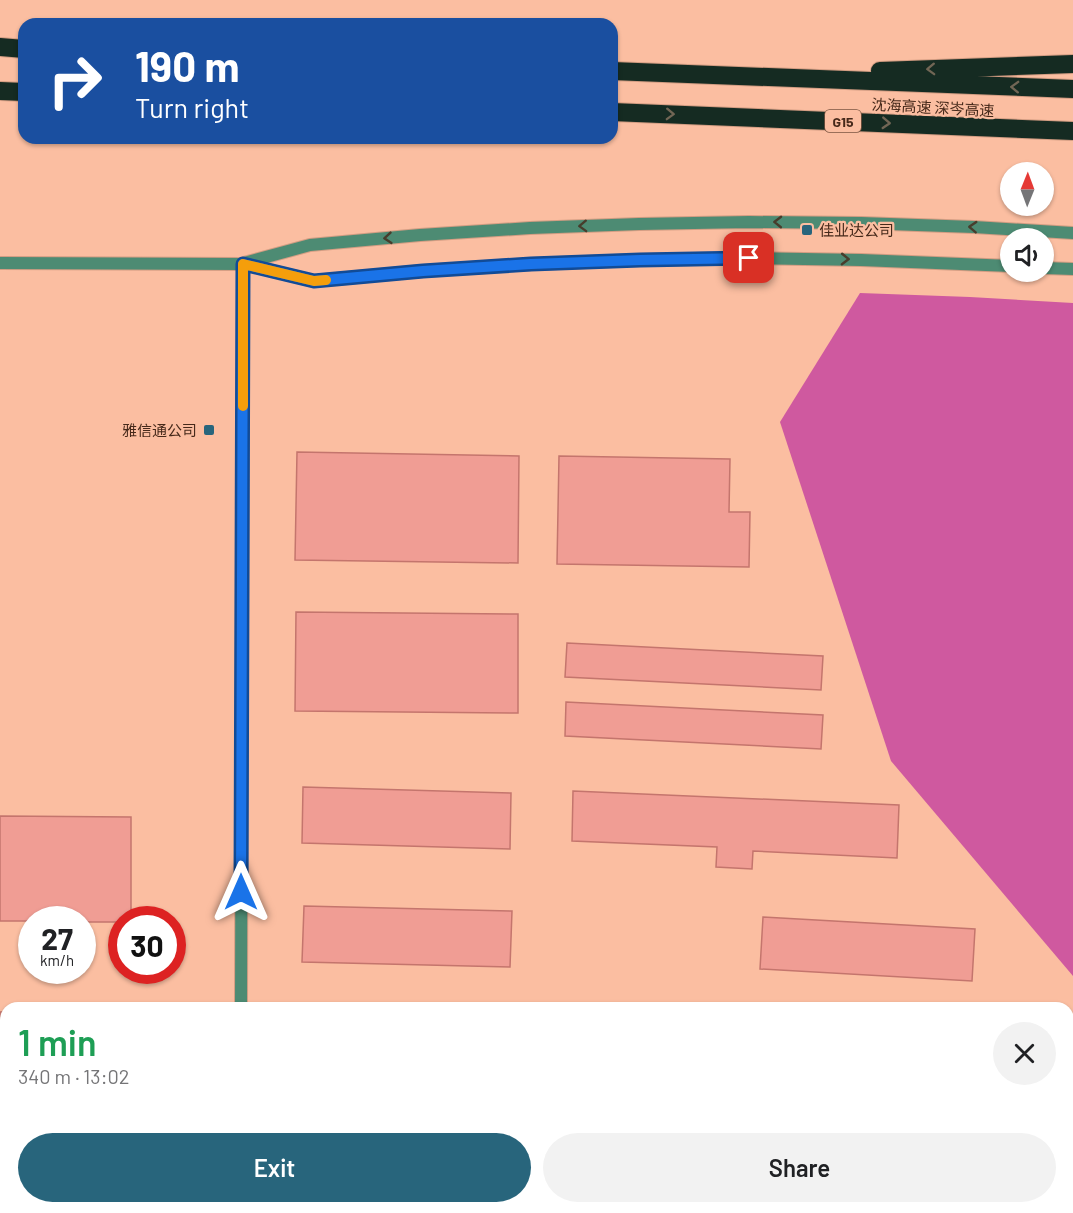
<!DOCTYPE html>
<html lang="en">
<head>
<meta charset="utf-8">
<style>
  body { margin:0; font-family:Barlow,"Noto Sans SC",sans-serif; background:#f2f2f2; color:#202124; height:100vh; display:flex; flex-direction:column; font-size:22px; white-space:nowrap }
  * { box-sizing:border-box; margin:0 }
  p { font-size:20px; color:#757577 }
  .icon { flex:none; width:33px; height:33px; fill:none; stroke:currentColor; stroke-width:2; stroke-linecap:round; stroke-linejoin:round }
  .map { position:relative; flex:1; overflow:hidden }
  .drawer { position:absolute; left:0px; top:1002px; width:1074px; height:212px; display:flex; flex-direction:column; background:#fff; border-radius:18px 18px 0 0; box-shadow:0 2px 4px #0004 }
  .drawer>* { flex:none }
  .guide { position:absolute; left:18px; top:18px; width:600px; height:126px; border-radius:18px; box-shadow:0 2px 4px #0004; background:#1a4fa0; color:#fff; overflow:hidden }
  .needle { width:39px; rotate:1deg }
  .buttons { position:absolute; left:1000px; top:162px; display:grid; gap:12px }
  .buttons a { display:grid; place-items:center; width:54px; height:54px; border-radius:50%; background:#fff; box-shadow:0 2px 4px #0004; font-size:30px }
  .speed { position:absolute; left:18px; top:906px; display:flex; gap:12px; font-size:30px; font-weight:700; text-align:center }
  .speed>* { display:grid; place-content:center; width:78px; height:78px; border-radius:50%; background:#fff; box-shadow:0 2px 4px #0004; line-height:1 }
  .speed small { font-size:15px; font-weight:400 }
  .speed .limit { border:9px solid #d22; background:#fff; color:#111 }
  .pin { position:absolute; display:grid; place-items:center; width:51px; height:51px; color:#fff; margin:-26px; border-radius:12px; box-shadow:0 3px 9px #0006 }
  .me { position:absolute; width:66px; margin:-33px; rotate:0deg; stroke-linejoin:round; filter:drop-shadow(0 0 4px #0008) }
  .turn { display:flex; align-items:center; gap:21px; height:126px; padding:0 18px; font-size:27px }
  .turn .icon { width:78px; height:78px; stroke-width:2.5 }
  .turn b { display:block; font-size:42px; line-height:51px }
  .round { display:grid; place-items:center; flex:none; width:63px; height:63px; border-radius:32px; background:#f2f2f2 }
  .summary { display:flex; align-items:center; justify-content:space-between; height:102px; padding:0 18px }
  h1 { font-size:36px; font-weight:600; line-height:45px; color:#1e9e55 }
  .cta { display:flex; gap:12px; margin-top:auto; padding:12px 18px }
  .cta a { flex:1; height:69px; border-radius:36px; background:#28657c; color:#fff; font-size:24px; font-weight:600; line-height:69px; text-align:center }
  .cta a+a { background:#f2f2f2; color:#202124 }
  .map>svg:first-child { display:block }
  .forest { fill:#cf599f }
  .building { fill:#f09d94; stroke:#c4756d; stroke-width:1.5 }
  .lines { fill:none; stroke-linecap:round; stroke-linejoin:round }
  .minor-casing { stroke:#d39d83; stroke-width:14 }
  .motorway-casing { stroke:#d39d83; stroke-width:20 }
  .minor { stroke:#4d8b73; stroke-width:12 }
  .motorway { stroke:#152b22; stroke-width:18 }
  .oneway { stroke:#716655 }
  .oneway2 { stroke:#473d2c }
  .route-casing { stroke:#114b97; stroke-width:15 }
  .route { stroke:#1a73e8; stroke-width:10 }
  .slow { stroke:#f59e0b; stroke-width:10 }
  .poi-dot { fill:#28657c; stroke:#fbbea1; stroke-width:2 }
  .labels { text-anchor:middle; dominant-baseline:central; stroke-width:4.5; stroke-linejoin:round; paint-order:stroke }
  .shield { fill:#fbbea1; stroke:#7c5642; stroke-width:1.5 }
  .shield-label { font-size:14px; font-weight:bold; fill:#46291a }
  .street-label { font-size:15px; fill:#46291a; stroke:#fbbea1 }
  .poi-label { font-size:15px; fill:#46291a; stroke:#fbbea1; text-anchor:start }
</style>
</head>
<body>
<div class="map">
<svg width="1073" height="1213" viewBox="0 0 1073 1213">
  <rect width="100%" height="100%" fill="#fbbea1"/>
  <path class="forest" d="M860,293L970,297L1073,303V976L891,761L780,422Z"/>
  <path class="building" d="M297,452L519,456L518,563L295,560Z
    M559,456L730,459L729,512H750L749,567L557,564Z
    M296,612L518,614V713L295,711Z
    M567,643L823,656L821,690L565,677Z
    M566,702L823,715L821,749L565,736Z
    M303,787L511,793L510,849L302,843Z
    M573,791L899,805L897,858L753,851L752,869L716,867L717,847L572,841Z
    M0,816L131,817V920H122V922H82V920H32V921H0Z
    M304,906L512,911L510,967L302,962Z
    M763,917L975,929L972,981L760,969Z
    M0,1012H6V1107H0Z
    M0,1200H6V1208H122L123,1213H0Z
    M1068,1205H1073V1213H957L958,1208H1068Z
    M453,1208H511V1213H454Z
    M574,1208H782V1213H574Z
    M855,1208H908V1213H854Z"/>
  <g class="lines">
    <defs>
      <path id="minor" d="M0,263L243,264L314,281L423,271L531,264L640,260L749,258L861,260L1011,266
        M244,263L310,245L420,235L530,228L639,224L749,222L861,223L974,227L1073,233
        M1044,268L1073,269
        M241,1008L243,264
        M0,1160H6
        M240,1213V1208"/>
      <path id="motorway" d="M0,47L24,49
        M612,71L1073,89
        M880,71L1073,64
        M0,91L24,92
        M612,112L1073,131"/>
    </defs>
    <use href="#minor" class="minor-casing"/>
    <use href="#motorway" class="motorway-casing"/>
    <use href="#minor" class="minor"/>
    <use href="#motorway" class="motorway"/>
  </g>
  <defs><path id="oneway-chevron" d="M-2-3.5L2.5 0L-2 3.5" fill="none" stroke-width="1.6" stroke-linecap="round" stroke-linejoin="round" transform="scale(1.5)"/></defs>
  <g class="oneway">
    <use href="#oneway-chevron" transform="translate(931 69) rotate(178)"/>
    <use href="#oneway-chevron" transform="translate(1015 87) rotate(-178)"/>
    <use href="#oneway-chevron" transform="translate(670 114) rotate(2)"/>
    <use href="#oneway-chevron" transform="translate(886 123) rotate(3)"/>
  </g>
  <g class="oneway2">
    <use href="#oneway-chevron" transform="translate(778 222) rotate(-179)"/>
    <use href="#oneway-chevron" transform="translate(583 226) rotate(178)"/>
    <use href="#oneway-chevron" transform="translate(973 227) rotate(-177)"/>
    <use href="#oneway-chevron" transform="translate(388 238) rotate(175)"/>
    <use href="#oneway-chevron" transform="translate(845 259) rotate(1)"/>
  </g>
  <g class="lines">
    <defs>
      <path id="route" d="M241,892L243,264L314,281L423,271L531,264L640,260L749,258"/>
    </defs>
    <use href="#route" class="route-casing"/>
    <use href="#route" class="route"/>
    <path class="slow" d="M243,406V264L314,281L326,280"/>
  </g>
  <g class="poi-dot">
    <rect x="801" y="224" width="12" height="12" rx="3"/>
    <rect x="203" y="424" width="12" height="12" rx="3"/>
  </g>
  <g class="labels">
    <rect class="shield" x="825" y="110" width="36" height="22" rx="4.5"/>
    <g class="shield-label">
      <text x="843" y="121">G15</text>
    </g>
    <g class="street-label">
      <text transform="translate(933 107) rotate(3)">沈海高速 深岑高速</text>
    </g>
    <g class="poi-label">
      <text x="819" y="230">佳业达公司</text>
      <text x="197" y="430" text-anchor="end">雅信通公司</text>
    </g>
  </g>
</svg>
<div class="buttons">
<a><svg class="needle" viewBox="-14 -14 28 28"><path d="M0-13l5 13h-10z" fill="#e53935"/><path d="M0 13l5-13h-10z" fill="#757577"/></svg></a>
<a><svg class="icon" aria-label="sound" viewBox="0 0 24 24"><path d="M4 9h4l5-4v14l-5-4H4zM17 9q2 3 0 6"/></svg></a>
</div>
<div class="speed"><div>27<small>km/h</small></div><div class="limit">30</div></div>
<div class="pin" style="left:749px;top:258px;background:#d93025"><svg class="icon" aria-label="arrive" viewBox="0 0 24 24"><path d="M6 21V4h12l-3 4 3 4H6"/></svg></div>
<svg class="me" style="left:241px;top:892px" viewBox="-20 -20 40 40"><path d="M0-17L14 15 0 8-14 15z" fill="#1a73e8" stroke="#fff" stroke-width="4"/></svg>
<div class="guide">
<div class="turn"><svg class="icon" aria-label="right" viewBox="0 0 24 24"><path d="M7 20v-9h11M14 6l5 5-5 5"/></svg><div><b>190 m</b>Turn right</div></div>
</div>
<section class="drawer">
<div class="summary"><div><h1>1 min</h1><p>340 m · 13:02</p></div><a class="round"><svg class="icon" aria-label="close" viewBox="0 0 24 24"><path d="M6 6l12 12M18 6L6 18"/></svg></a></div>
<div class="cta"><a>Exit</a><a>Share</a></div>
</section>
</div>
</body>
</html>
